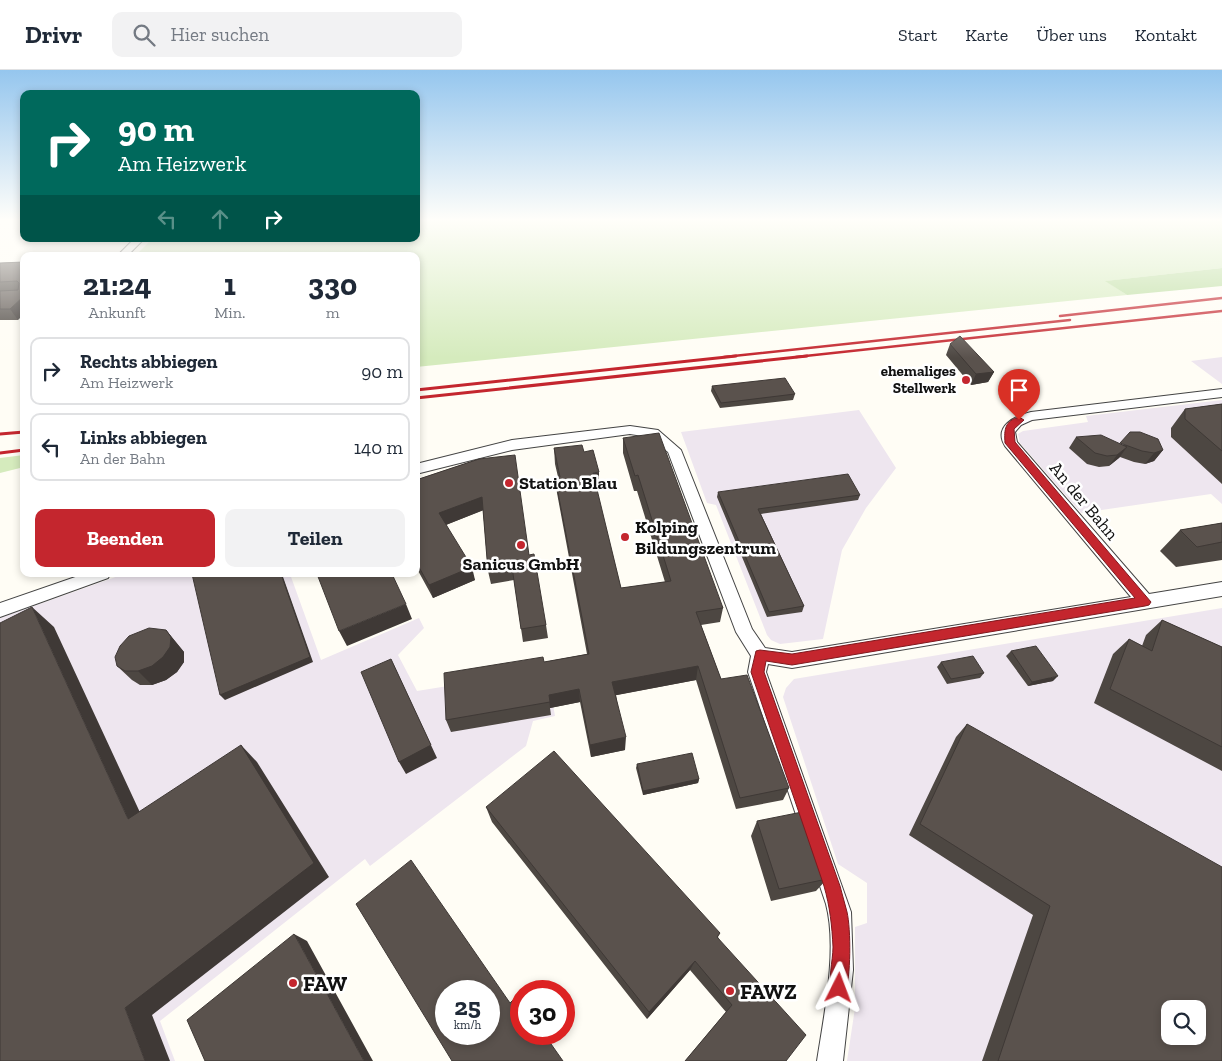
<!DOCTYPE html>
<html lang="de">
<head>
<meta charset="utf-8">
<style>
  body { margin:0; font-family:"Zilla Slab",serif; background:#f2f2f3; color:#1f2937; height:100vh; display:flex; flex-direction:column; font-size:19px; white-space:nowrap }
  * { box-sizing:border-box; margin:0 }
  p { font-size:16px; color:#747a83 }
  .icon { flex:none; width:28px; height:28px; fill:none; stroke:currentColor; stroke-width:2; stroke-linecap:round; stroke-linejoin:round }
  .map { position:relative; flex:1; overflow:hidden }
  .details { position:absolute; left:20px; top:182px; width:400px; height:325px; display:flex; flex-direction:column; background:#fff; border-radius:10px; box-shadow:0 2px 8px #0003 }
  .details>* { flex:none }
  .top-card { position:absolute; left:20px; top:20px; width:400px; height:152px; border-radius:10px; box-shadow:0 2px 8px #0003; background:#00695c; color:#fff; overflow:hidden }
  .buttons { position:absolute; left:1161px; top:930px; display:grid; gap:10px }
  .buttons a { display:grid; place-items:center; width:45px; height:45px; border-radius:10px; background:#fff; box-shadow:0 2px 8px #0003; font-size:25px }
  .speed { position:absolute; left:435px; top:910px; display:flex; gap:10px; font-size:25px; font-weight:700; text-align:center }
  .speed>* { display:grid; place-content:center; width:65px; height:65px; border-radius:50%; background:#fff; box-shadow:0 2px 8px #0003; line-height:1 }
  .speed small { font-size:12px; font-weight:400 }
  .speed .limit { border:8px solid #d22; background:#fff; color:#111 }
  .pin { position:absolute; display:grid; place-items:center; width:42px; height:42px; color:#fff; margin:-51px -21px; border-radius:50% 50% 50% 0; rotate:-45deg; box-shadow:0 0 5px #0007 }
  .pin .icon { rotate:45deg }
  .me { position:absolute; width:55px; margin:-28px; rotate:3deg; stroke-linejoin:round; filter:drop-shadow(0 0 4px #0008) }
  .turn { display:flex; align-items:center; gap:18px; height:105px; padding:0 15px; font-size:22px }
  .turn .icon { width:65px; height:65px; stroke-width:2.5 }
  .turn b { display:block; font-size:35px; line-height:42px }
  .lanes { display:flex; align-items:center; height:48px; padding:0 15px; background:#0003; justify-content:center; gap:25px; direction:ltr }
  .lanes .off { opacity:.35 }
  .eta { display:flex; justify-content:space-evenly; align-items:center; height:85px; text-align:center }
  .eta b { font-size:30px; font-weight:700; line-height:35px }
  .primary-button { display:flex; gap:10px; margin-top:auto; padding:10px 15px }
  .primary-button a { flex:1; height:58px; border-radius:10px; background:#c4262e; color:#fff; font-size:20px; font-weight:700; line-height:58px; text-align:center }
  .primary-button a+a { background:#f2f2f3; color:#1f2937 }
  ul { padding:0; list-style:none }
  li { display:flex; align-items:center; gap:15px; height:68px; margin:0 10px 8px; padding:0 5px; border:2px solid #e0e1e3; border-radius:10px }
  li div { flex:1 }
  li b { display:block; font-size:19px }
  li em { font-style:normal }
  header { display:flex; align-items:center; gap:30px; box-sizing:border-box; height:70px; padding:0 25px; background:#fff; border-bottom:1px solid #e0e1e3 }
  header strong { font-size:24px }
  nav { display:flex; gap:28px; margin-inline-start:auto; font-size:18px }
  .search { width:350px; height:45px; background:#f2f2f3; display:flex; align-items:center; gap:12px; box-sizing:border-box; padding:0 18px; border-radius:10px; color:#747a83; font-size:19px }
  .map>svg:first-child { display:block }
  .industrial { fill:#eee6ef; fill-rule:evenodd }
  .green { fill:#d5ebbd }
  .forest { fill:#b9dc9c }
  .lines { fill:none; stroke-linecap:round; stroke-linejoin:round }
  .minor-casing { stroke:#444; stroke-width:2 }
  .minor { fill:#fff; fill-rule:evenodd }
  .rail-far1 { stroke:#c4262e; stroke-width:2.5 }
  .rail { stroke:#c4262e; stroke-width:3 }
  .wall { fill:#4d4742 }
  .shaded-wall { fill:#3f3936 }
  .building { fill:#5a524d; stroke:#3f3936; fill-rule:evenodd }
  .route { fill:#c4262e; stroke:#7f191e }
  .poi-dot { fill:#c4262e; stroke:#fff; stroke-width:2 }
  .labels { text-anchor:middle; dominant-baseline:central; stroke-width:5; stroke-linejoin:round; paint-order:stroke }
  .far-poi-label { font-size:15px; font-weight:bold; fill:#111; stroke:#fff; text-anchor:end }
  .poi-label { font-size:18px; font-weight:bold; fill:#111; stroke:#fff; text-anchor:start }
  .street-label { font-size:18px; fill:#111; stroke:#fff }
  .near-poi-label { font-size:21px; font-weight:bold; fill:#111; stroke:#fff; text-anchor:start }
</style>
</head>
<body>
<header>
<strong>Drivr</strong>
<div class="search"><svg class="icon" aria-label="search" viewBox="0 0 24 24"><circle cx="10" cy="10" r="6"/><path d="M15 15l6 6"/></svg>Hier suchen</div>
<nav><a>Start</a><a>Karte</a><a>Über uns</a><a>Kontakt</a></nav>
</header>
<div class="map">
<svg width="1222" height="991" viewBox="0 0 1222 991">
  <rect width="100%" height="100%" fill="#fffdf5"/>
  <path class="industrial" d="M1222,287V314L1191,291Z
    M1222,330V434L1211,424L1081,443L1020,373L1018,364L1023,361L1088,352L1086,346Z
    M859,340L896,398L866,438L842,480L823,569L780,574L771,570L767,565L716,435L707,433L681,362Z
    M124,504H290L321,590L419,548L424,558L398,585L417,621L547,600L555,646L533,651L526,676L370,796L365,789L160,951L175,991H17L0,961V548Z
    M1222,538V991H847L855,938V857L867,853V813L838,794L783,627L786,618L794,609ZM1170,939H1198V966H1170Z"/>
  <path class="green" d="M416,150H1222V198L1106,211L1127,225L416,297V186H135L152,169H416Z
    M24,385V397L0,403V388Z"/>
  <path class="forest" d="M1222,198V216L1127,225L1105,211Z"/>
  <g class="lines">
    <defs>
      <path id="minor" d="M134,169H144L127,186H117Z
        M1222,319V327L1032,350L1021,355L1015,362L1017,372L1149,524L1222,512V526L792,598L768,594L766,602L851,842L853,900L843,991H817C824,945 838,879 826,834L748,602L751,586L736,562L668,382L649,367L630,364L512,380L416,404V394L512,370L630,356L658,360L681,380L752,559L765,578L792,582L1131,527L1005,376C993,356 1015,346 1031,342Z
        M84,504H110L108,508L0,547V533Z"/>
    </defs>
    <use href="#minor" class="minor-casing"/>
    <use href="#minor" class="minor"/>
    <path class="rail-far1" d="M1060,246L1222,228
      M724,287L1070,250
      M796,287L1222,241"/>
    <path class="rail" d="M416,320L736,286
      M416,328L807,286
      M0,364L24,362
      M0,383L24,380"/>
  </g>
  <path class="wall" d="M24,192L18,250H0V193Z
    M950,274L994,302L988,312L971,315L946,285Z
    M712,316L795,324L793,330L720,338L711,321Z
    M1222,334V414L1171,367V358L1185,339Z
    M1076,367L1119,374L1163,380L1154,391L1145,394L1134,392L1120,387L1109,396L1099,397L1087,394L1069,378Z
    M623,368L723,538L720,552L701,555L721,609L789,718L783,730L736,739L696,610L616,625L625,680L591,687L580,632L550,638L551,645L451,662L446,650L544,592L587,584L557,423L555,407H558L555,394L554,378L584,382L599,417L596,418L621,518L665,512L637,421H634L623,383Z
    M479,389L529,485L546,555L548,568L523,572L514,510L491,514L488,501L483,440L446,455L475,510L433,528L416,497V410Z
    M718,422L860,425L858,430L761,444L804,536L802,542L767,547L717,427Z
    M1222,453V490L1176,497L1160,481L1180,460Z
    M1162,550L1222,577V701L1094,633L1113,584L1129,569L1142,576L1146,565Z
    M166,560L184,582V592L177,602L166,610L152,615H140L132,610L117,596Z
    M1011,581L1053,611L1028,616L1006,586Z
    M941,592L984,603L980,608L947,614L937,597Z
    M967,654L1222,991H982L1033,845L909,765L956,667Z
    M637,694L699,709L698,713L643,725L636,698Z
    M486,737L720,863L718,867L786,991H685L726,942L690,900L647,949L492,752Z
    M757,751L827,809L816,821L771,831L751,766Z"/>
  <path class="shaded-wall" d="M24,226V244L18,250L10,239Z
    M994,302L988,312L971,315L976,304Z
    M1127,377L1119,388L1109,396L1117,385Z
    M1163,380L1154,391L1145,394L1154,383Z
    M599,402V417L593,418V403Z
    M482,427L484,440L443,456L439,443Z
    M472,497L475,510L433,528L429,515Z
    M281,504H282L313,592L225,630L220,625Z
    M406,534L412,549L347,576L339,561Z
    M32,537L54,557L150,764L128,749Z
    M166,560L184,582V592L177,602L166,610L152,615L138,601Z
    M391,589L437,688L406,704L399,692Z
    M698,596L696,610L612,626V612Z
    M1058,606L1053,611L1028,616L1032,612Z
    M579,619L580,632L550,638L549,625Z
    M626,667L625,680L591,687L590,675Z
    M241,675L257,692L329,807L152,945L170,991H145L125,938Z
    M699,709L698,713L643,725V721Z
    M294,864L307,871L373,991H364Z
    M695,891L690,900L647,949L649,942Z"/>
  <path class="building" d="M24,192V226L10,239H0V221L18,220L19,213L17,211L0,212V193Z
    M960,266L994,302L976,304L950,274Z
    M785,308L795,324L721,333L712,316Z
    M1222,334V381L1185,349V339Z
    M1130,362H1140L1158,369L1163,380L1154,383L1142,381L1120,373Z
    M659,363L723,538L696,542L721,609L747,605L789,718L740,728L698,596L612,612L626,667L590,675L579,619L549,625L550,632L446,650L444,603L543,587L544,592L589,584L555,407H560L554,378L582,375L584,382L593,380L599,402L593,403L621,518L671,511L638,405L635,406L623,368Z
    M1101,365L1127,377L1117,385L1107,386L1095,383L1076,367Z
    M515,385L529,485L534,484L546,555L521,559L512,497L488,501L482,427L439,443L472,497L429,515L416,492V410L479,389Z
    M848,404L860,425L758,439L804,536L769,542L718,422Z
    M1222,453V472L1197,477L1180,460Z
    M192,504H281L310,587L220,625Z
    M317,504H392L406,534L339,561Z
    M32,537L128,749L241,675L314,793L125,938L145,991H0V553Z
    M1162,550L1222,577V677L1110,619L1129,569L1152,581Z
    M149,558L166,560L171,567L170,577L163,587L152,596L138,601H125L117,596L115,587L120,576L129,566Z
    M1036,576L1058,606L1032,612L1011,581Z
    M973,586L984,603L951,609L941,592Z
    M391,589L431,675L399,692L361,602Z
    M967,654L1222,797V991H998L1050,836L920,754ZM1170,939H1198V966H1170Z
    M554,681L720,863L717,867L806,965L786,991H685L732,935L695,891L649,942L486,737Z
    M692,683L699,709L643,721L637,694Z
    M802,742L827,809L779,819L757,751Z
    M411,790L510,933L517,926L521,932V964H544L563,991H452L356,834ZM446,921H489V964H446Z
    M294,864L364,991H205L187,950Z"/>
  <linearGradient id="sky" x2="0" y2="1"><stop stop-color="#95c6ee"/><stop offset="0.52" stop-color="#fffefa"/><stop offset="1" stop-color="#fffefa" stop-opacity="0"/></linearGradient>
  <rect width="1222" height="288" fill="url(#sky)"/>
  <path class="route" d="M1019,347L1024,350L1014,359L1015,372L1151,532L1149,535L1145,536L792,595L766,591L764,602L840,816C842,825 845,833 847,842C851,859 851,908 845,924L839,926L833,924C827,910 833,892 833,877C832,856 830,837 824,816L751,602L756,581L760,580L792,584L1135,528L1005,373C1004,359 1005,351 1019,347Z"/>
  <g class="poi-dot">
    <circle cx="966" cy="310" r="5"/>
    <circle cx="509" cy="413" r="5"/>
    <circle cx="625" cy="467" r="5"/>
    <circle cx="521" cy="475" r="5"/>
    <circle cx="293" cy="913" r="5"/>
    <circle cx="730" cy="921" r="5"/>
  </g>
  <g class="labels">
    <g class="far-poi-label">
      <text x="956" y="301">ehemaliges<tspan x="956" dy="17">Stellwerk</tspan></text>
    </g>
    <g class="poi-label">
      <text x="519" y="413">Station Blau</text>
      <text x="635" y="457">Kolping<tspan x="635" dy="21">Bildungszentrum</tspan></text>
      <text x="521" y="494" text-anchor="middle">Sanicus GmbH</text>
    </g>
    <g class="street-label">
      <text transform="translate(1084 431) rotate(50)">An der Bahn</text>
    </g>
    <g class="near-poi-label">
      <text x="303" y="913">FAW</text>
      <text x="740" y="921">FAWZ</text>
    </g>
  </g>
</svg>
<div class="buttons">
<a><svg class="icon" aria-label="search" viewBox="0 0 24 24"><circle cx="10" cy="10" r="6"/><path d="M15 15l6 6"/></svg></a>
</div>
<div class="speed"><div>25<small>km/h</small></div><div class="limit">30</div></div>
<div class="pin" style="left:1019px;top:350px;background:#d93025"><svg class="icon" aria-label="arrive" viewBox="0 0 24 24"><path d="M6 21V4h12l-3 4 3 4H6"/></svg></div>
<svg class="me" style="left:839px;top:918px" viewBox="-20 -20 40 40"><path d="M0-17L14 15 0 8-14 15z" fill="#c4262e" stroke="#fff" stroke-width="4"/></svg>
<div class="top-card">
<div class="turn"><svg class="icon" aria-label="right" viewBox="0 0 24 24"><path d="M7 20v-9h11M14 6l5 5-5 5"/></svg><div><b>90 m</b>Am Heizwerk</div></div>
<div class="lanes"><svg class="icon off" aria-label="left" viewBox="0 0 24 24"><path d="M17 20v-9H6M10 6l-5 5 5 5"/></svg><svg class="icon off" aria-label="ahead" viewBox="0 0 24 24"><path d="M12 20V5M6 11l6-6 6 6"/></svg><svg class="icon" aria-label="right" viewBox="0 0 24 24"><path d="M7 20v-9h11M14 6l5 5-5 5"/></svg></div>
</div>
<section class="details">
<div class="eta">
<div><b>21:24</b><p>Ankunft</p></div>
<div><b>1</b><p>Min.</p></div>
<div><b>330</b><p>m</p></div>
</div>
<ul>
<li><svg class="icon" aria-label="right" viewBox="0 0 24 24"><path d="M7 20v-9h11M14 6l5 5-5 5"/></svg><div><b>Rechts abbiegen</b><p>Am Heizwerk</p></div><em>90 m</em></li>
<li><svg class="icon" aria-label="left" viewBox="0 0 24 24"><path d="M17 20v-9H6M10 6l-5 5 5 5"/></svg><div><b>Links abbiegen</b><p>An der Bahn</p></div><em>140 m</em></li>
</ul>
<div class="primary-button"><a>Beenden</a><a>Teilen</a></div>
</section>
</div>
</body>
</html>
